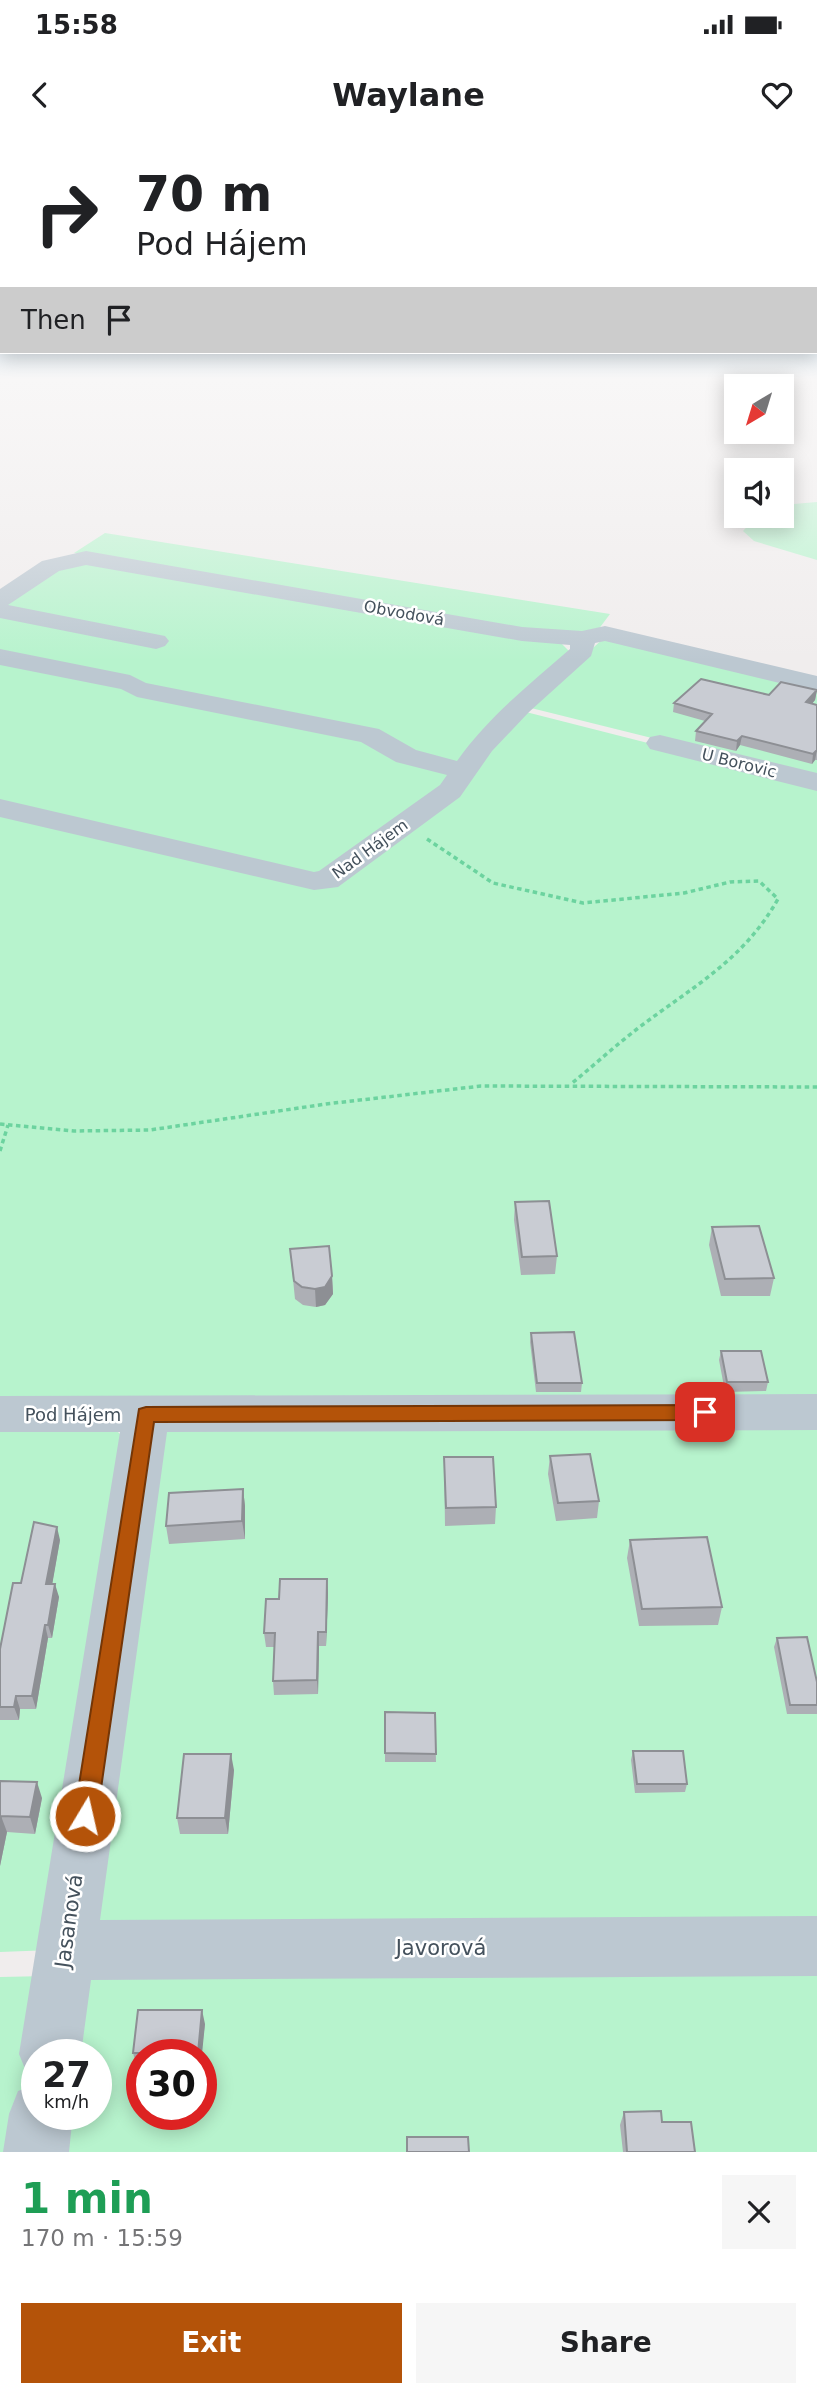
<!DOCTYPE html>
<html lang="en">
<head>
<meta charset="utf-8">
<style>
  body { margin:0; font-family:"DejaVu Sans",sans-serif; background:#f6f6f6; color:#202124; height:100vh; display:flex; flex-direction:column; font-size:26px; white-space:nowrap }
  * { box-sizing:border-box; margin:0 }
  p { font-size:23px; color:#757577 }
  .icon { flex:none; width:38px; height:38px; fill:none; stroke:currentColor; stroke-width:2; stroke-linecap:round; stroke-linejoin:round }
  .map { position:relative; height:2012px; overflow:hidden }
  .panel { display:flex; flex-direction:column; background:#fff; flex:1 }
  .panel>* { flex:none }
  .guide { position:absolute; left:0px; top:0px; width:817px; height:214px; box-shadow:0 4px 18px #0003; background:#fff; color:#202124; overflow:hidden }
  .needle { width:46px; rotate:218deg }
  .fabs { position:absolute; left:724px; top:234px; display:grid; gap:14px }
  .fabs a { display:grid; place-items:center; width:70px; height:70px; border-radius:0px; background:#fff; box-shadow:0 4px 18px #0003; font-size:35px }
  .speed { position:absolute; left:21px; top:1899px; display:flex; gap:14px; font-size:35px; font-weight:700; text-align:center }
  .speed>* { display:grid; place-content:center; width:91px; height:91px; border-radius:50%; background:#fff; box-shadow:0 4px 18px #0003; line-height:1 }
  .speed small { font-size:18px; font-weight:400 }
  .speed .limit { border:10px solid #d22; background:#fff; color:#111 }
  .pin { position:absolute; display:grid; place-items:center; width:60px; height:60px; color:#fff; margin:-30px; border-radius:14px; box-shadow:0 4px 10px #0006 }
  .me { position:absolute; width:77px; margin:-38px; rotate:9deg; stroke-linejoin:round; filter:drop-shadow(0 0 5px #0008) }
  .turn { display:flex; align-items:center; gap:24px; height:147px; padding:0 21px; font-size:32px }
  .turn .icon { width:91px; height:91px; stroke-width:2.5 }
  .turn b { display:block; font-size:49px; line-height:60px }
  .then { display:flex; align-items:center; height:66px; padding:0 21px; background:#0003; gap:14px; font-size:26px }
  .round { display:grid; place-items:center; flex:none; width:74px; height:74px; border-radius:0px; background:#f6f6f6 }
  .summary { display:flex; align-items:center; justify-content:space-between; height:119px; padding:0 21px }
  h1 { font-size:42px; font-weight:800; line-height:52px; color:#1e9e55 }
  .button { display:flex; gap:14px; margin-top:auto; padding:14px 21px }
  .button a { flex:1; height:80px; border-radius:0px; background:#b45309; color:#fff; font-size:28px; font-weight:800; line-height:80px; text-align:center }
  .button a+a { background:#f6f6f6; color:#202124 }
  .status { display:flex; justify-content:space-between; align-items:center; height:49px; padding:0 35px; background:#fff; direction:ltr }
  .status svg { height:19px; fill:currentColor }
  header { display:flex; justify-content:space-between; align-items:center; height:91px; padding:0 21px; background:#fff; font-size:32px; font-weight:800 }
  .map>svg:first-child { display:block }
  .green { fill:#b7f3cd; fill-rule:evenodd }
  .lines { fill:none; stroke-linecap:round; stroke-linejoin:round }
  .path { stroke:#6cd39f; stroke-width:3.5; stroke-dasharray:4.5 3.5; stroke-linecap:butt }
  .minor { fill:#bcc8d1; fill-rule:evenodd }
  .wall { fill:#adafb5 }
  .shaded-wall { fill:#8d8f94 }
  .building { fill:#c9ccd3; stroke:#8d8f94; stroke-width:2 }
  .route { fill:#b45309; stroke:#753606; stroke-width:2 }
  .labels { text-anchor:middle; dominant-baseline:central; stroke-width:5; stroke-linejoin:round; paint-order:stroke }
  .far-street-label { font-size:16px; fill:#44515c; stroke:#fff }
  .street-label { font-size:18px; fill:#44515c; stroke:#fff }
  .near-street-label { font-size:21px; fill:#44515c; stroke:#fff }
</style>
</head>
<body>
<div class="status"><b>15:58</b><svg viewBox="0 0 49 12"><path d="M0 12V9h3v3zM5 12V6h3v6zM10 12V3h3v9zM15 12V0h3v12zM26 1h20v11H26zM47 4h2v5h-2z"/></svg></div>
<header><svg class="icon" aria-label="back" viewBox="0 0 24 24"><path d="M15 5l-7 7 7 7"/></svg>Waylane<svg class="icon" aria-label="heart" viewBox="0 0 24 24"><path d="M12 20l-8-8c-3-5 5-10 8-4 3-6 11-1 8 4z"/></svg></header>
<div class="map">
<svg width="817" height="2012" viewBox="0 0 817 2012">
  <rect width="100%" height="100%" fill="#f0eded"/>
  <path class="green" d="M817,362V420L754,401L743,391L757,376H782V365Z
    M105,393L610,474L598,490L555,495L74,413Z
    M83,420L561,503L572,514L475,607L442,650L323,738L0,663V521L120,544L126,538L0,513V475L156,504L165,497L132,495L0,468L61,424Z
    M604,498L817,549V639L527,567Z
    M522,571L817,646V1257L0,1261V673L323,746L454,653Z
    M817,1286V1783L78,1788L149,1287Z
    M114,1288L131,1305L52,1810L0,1812V1290Z
    M817,1832V2012H46L51,1974H96V1914H60L71,1834ZM142,1914H201V1974H142Z
    M48,1836L21,2012H0V1837Z"/>
  <g class="lines">
    <path class="path" d="M427,699L493,743L583,763L684,753L730,742L759,741L778,759C743,821 692,847 637,889C615,906 593,926 571,944
      M0,984L74,991L150,990L326,964L481,946L817,947
      M0,1011L8,985"/>
    <path class="minor" d="M86,411L522,487L582,491L605,486L817,536V552L605,501L595,503L591,516L529,572L492,611L460,657L338,747L314,750L0,677V659L314,732L319,731L440,645L447,635L396,622L361,602L137,557L121,549L0,525V509L130,535L146,543L369,587L379,589L416,610L457,621C488,577 530,544 570,509V505L522,501L86,425L59,431L8,465L165,496L169,501L165,506L156,509L0,478V449L42,421Z
      M660,595L817,633V651L650,609L646,603L650,597Z
      M817,1254V1290L167,1292L100,1780L817,1776V1836L91,1840L81,1914H37V1940L28,1936L19,1914L120,1292H0V1256Z
      M37,1944V1974H73L69,2012H3L9,1974L18,1951Z"/>
  </g>
  <path class="wall" d="M817,550L815,560L812,564L817,565V620H815L812,624L740,605L736,611L695,601L696,591L705,581L673,572L674,563Z
    M515,1062L557,1116L555,1134L521,1135L514,1080Z
    M712,1087L774,1138L770,1156H721L709,1105Z
    M290,1109L332,1136L333,1154L325,1165L316,1167L303,1165L295,1159Z
    M531,1193L582,1243L581,1252H536L530,1202Z
    M721,1211L768,1242L766,1251L725,1252L719,1220Z
    M550,1316L599,1361L597,1378L556,1381L548,1334Z
    M444,1317L496,1367L495,1384L445,1386Z
    M243,1349L245,1366V1399L169,1404L166,1386Z
    M60,1400L52,1444L59,1457L52,1498H48L36,1569H20L19,1580H0V1509Z
    M630,1400L722,1467L718,1485L639,1486L627,1418Z
    M327,1439L328,1453L326,1506H319L318,1554L274,1555L273,1541L274,1507H266L264,1493L279,1459Z
    M777,1498L817,1542V1574H787L774,1507Z
    M385,1572L435,1573L436,1622H385Z
    M633,1611L687,1644L685,1652L635,1653L631,1620Z
    M234,1630L228,1694H180L177,1678Z
    M0,1641L42,1658L35,1694L7,1692L0,1726Z
    M205,1884L201,1914H142V1927H137L133,1913Z
    M624,1972L662,1982L695,2012H623L620,1985Z"/>
  <path class="shaded-wall" d="M817,550L815,560L805,572L806,562Z
    M742,596L740,605L736,611L737,601Z
    M817,610L815,620L812,624L813,614Z
    M332,1136L333,1154L325,1165L316,1167L315,1149Z
    M243,1349L245,1366V1399L242,1381Z
    M57,1387L60,1400L50,1457L46,1444Z
    M327,1439L328,1453L326,1506V1492Z
    M55,1444L59,1457L52,1498L48,1485Z
    M45,1485L48,1498L36,1569L32,1556Z
    M318,1492L319,1506L318,1554L317,1540Z
    M16,1556L20,1569L19,1580L14,1567Z
    M231,1614L234,1630L228,1694L225,1678Z
    M37,1642L42,1658L35,1694L30,1677Z
    M1,1676L7,1692L0,1726V1681Z
    M202,1870L205,1884L201,1924V1914H198V1913Z"/>
  <path class="building" d="M701,539L769,555L781,542L817,550L806,562L817,565V610L813,614L742,596L737,601L696,591L712,574L674,563Z
    M549,1061L557,1116L522,1117L515,1062Z
    M759,1086L774,1138L725,1139L712,1087Z
    M329,1106L332,1136L325,1147L315,1149L302,1147L294,1141L290,1109Z
    M574,1192L582,1243H537L531,1193Z
    M721,1211H761L768,1242H727Z
    M590,1314L599,1361L558,1363L550,1316Z
    M444,1317H493L496,1367L446,1368Z
    M243,1349L242,1381L166,1386L169,1353Z
    M34,1382L57,1387L46,1444H55L48,1485H45L32,1556H16L14,1567H0V1509L13,1443H21Z
    M707,1397L722,1467L642,1469L630,1400Z
    M280,1439H327L326,1492H318L317,1540L273,1541L275,1493H264L266,1459H279Z
    M807,1497L817,1542V1565H790L777,1498Z
    M385,1572L435,1573L436,1614L385,1613Z
    M633,1611H683L687,1644H637Z
    M184,1614H231L225,1678H177Z
    M0,1641L37,1642L30,1677L1,1676L0,1681Z
    M138,1870H202L198,1913H133Z
    M661,1971L662,1982H691L695,2012H627L624,1972Z
    M407,1997H468L469,2012H407Z"/>
  <linearGradient id="sky" x2="0" y2="1"><stop stop-color="#7ec4ed"/><stop offset="0.46" stop-color="#f8f7f7"/><stop offset="1" stop-color="#f8f7f7" stop-opacity="0"/></linearGradient>
  <rect width="817" height="521" fill="url(#sky)"/>
  <path class="route" d="M705,1265L712,1267L714,1272L712,1278L705,1280L154,1282L97,1676L93,1684L85,1687L77,1684L74,1676L139,1269L146,1267Z"/>
  <g class="labels">
    <g class="far-street-label">
      <text transform="translate(404 473) rotate(10)">Obvodová</text>
      <text transform="translate(739 623) rotate(14)">U Borovic</text>
      <text transform="translate(370 709) rotate(-36)">Nad Hájem</text>
    </g>
    <g class="street-label">
      <text x="73" y="1274">Pod Hájem</text>
    </g>
    <g class="near-street-label">
      <text transform="translate(69 1781) rotate(-82)">Jasanová</text>
      <text x="441" y="1808">Javorová</text>
    </g>
  </g>
</svg>
<div class="fabs">
<a><svg class="needle" viewBox="-14 -14 28 28"><path d="M0-13l5 13h-10z" fill="#e53935"/><path d="M0 13l5-13h-10z" fill="#757577"/></svg></a>
<a><svg class="icon" aria-label="sound" viewBox="0 0 24 24"><path d="M4 9h4l5-4v14l-5-4H4zM17 9q2 3 0 6"/></svg></a>
</div>
<div class="speed"><div>27<small>km/h</small></div><div class="limit">30</div></div>
<div class="pin" style="left:705px;top:1272px;background:#d93025"><svg class="icon" aria-label="arrive" viewBox="0 0 24 24"><path d="M6 21V4h12l-3 4 3 4H6"/></svg></div>
<svg class="me" style="left:85px;top:1676px" viewBox="-20 -20 40 40"><circle r="17" fill="#b45309" stroke="#fff" stroke-width="3"/><path d="M0-11L8 9 0 5-8 9z" fill="#fff"/></svg>
<div class="guide">
<div class="turn"><svg class="icon" aria-label="right" viewBox="0 0 24 24"><path d="M7 20v-9h11M14 6l5 5-5 5"/></svg><div><b>70 m</b>Pod Hájem</div></div>
<div class="then">Then<svg class="icon" aria-label="arrive" viewBox="0 0 24 24"><path d="M6 21V4h12l-3 4 3 4H6"/></svg></div>
</div>
</div>
<section class="panel">
<div class="summary"><div><h1>1 min</h1><p>170 m · 15:59</p></div><a class="round"><svg class="icon" aria-label="close" viewBox="0 0 24 24"><path d="M6 6l12 12M18 6L6 18"/></svg></a></div>
<div class="button"><a>Exit</a><a>Share</a></div>
</section>
</body>
</html>
